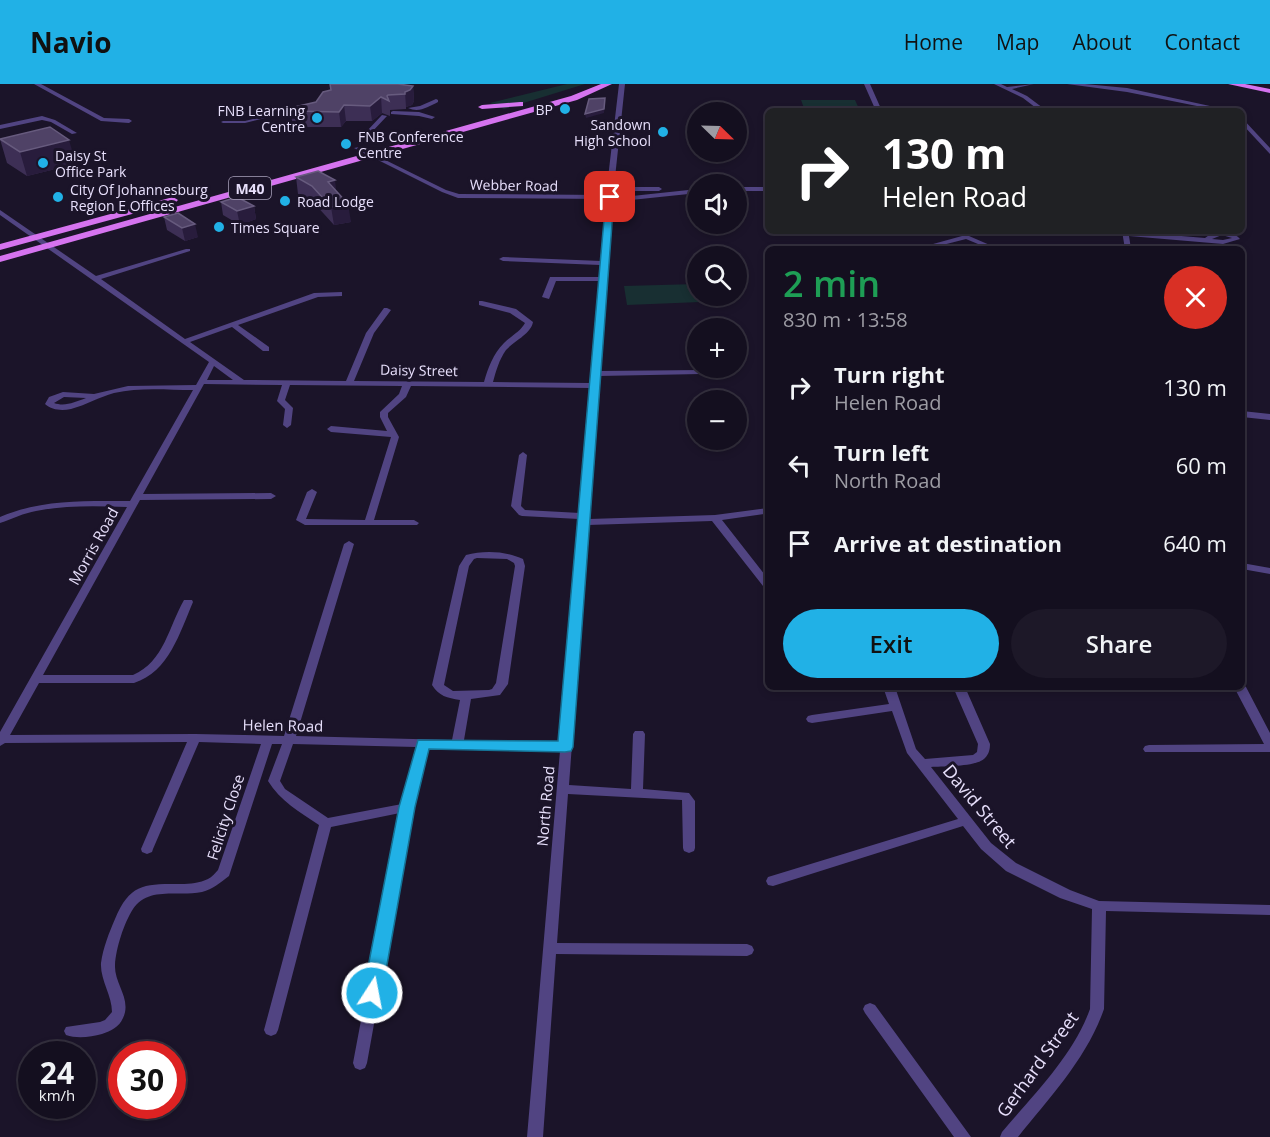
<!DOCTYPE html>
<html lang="en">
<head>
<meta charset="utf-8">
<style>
  body { margin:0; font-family:"Open Sans",sans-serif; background:#1d1828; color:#f1f3f6; height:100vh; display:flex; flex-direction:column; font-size:22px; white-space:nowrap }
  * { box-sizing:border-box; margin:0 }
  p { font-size:20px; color:#9d9ca4 }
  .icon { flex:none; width:33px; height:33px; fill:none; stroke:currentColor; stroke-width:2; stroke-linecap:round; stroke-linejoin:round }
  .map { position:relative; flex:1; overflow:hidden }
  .panel { position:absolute; left:765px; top:162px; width:480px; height:444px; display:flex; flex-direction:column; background:#140f1f; border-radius:9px; box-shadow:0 3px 9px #0003,0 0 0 2px #332f3d }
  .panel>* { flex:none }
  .hud { position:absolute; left:765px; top:24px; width:480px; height:126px; border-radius:9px; box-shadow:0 3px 9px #0003,0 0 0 2px #332f3d; background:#202124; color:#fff; overflow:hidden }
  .needle { width:39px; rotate:113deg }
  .buttons { position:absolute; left:687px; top:18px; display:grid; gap:12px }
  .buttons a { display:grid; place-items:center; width:60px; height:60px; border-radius:50%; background:#140f1f; box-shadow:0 3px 9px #0003,0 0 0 2px #332f3d; font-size:30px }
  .speed { position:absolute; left:18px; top:957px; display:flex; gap:12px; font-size:30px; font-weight:700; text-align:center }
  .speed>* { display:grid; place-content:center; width:78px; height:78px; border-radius:50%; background:#140f1f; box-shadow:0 3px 9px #0003,0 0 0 2px #332f3d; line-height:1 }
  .speed small { font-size:15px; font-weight:400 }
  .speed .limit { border:9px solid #d22; background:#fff; color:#111 }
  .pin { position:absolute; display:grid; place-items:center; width:51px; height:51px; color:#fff; margin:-26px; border-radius:12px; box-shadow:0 3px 9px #0006 }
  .me { position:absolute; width:66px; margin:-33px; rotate:11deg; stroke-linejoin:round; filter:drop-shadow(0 0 4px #0008) }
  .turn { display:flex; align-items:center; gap:21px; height:126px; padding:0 18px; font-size:27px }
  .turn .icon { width:78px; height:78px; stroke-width:2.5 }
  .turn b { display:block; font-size:42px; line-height:51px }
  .round { display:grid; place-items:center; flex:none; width:63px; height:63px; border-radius:32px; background:#1d1828 }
  .overview { display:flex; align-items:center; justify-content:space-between; height:102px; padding:0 18px }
  h1 { font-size:36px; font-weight:600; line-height:45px; color:#1e9e55 }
  .action { display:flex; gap:12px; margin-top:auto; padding:12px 18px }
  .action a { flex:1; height:69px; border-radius:36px; background:#21b1e6; color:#111; font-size:24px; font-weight:600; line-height:69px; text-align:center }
  .action a+a { background:#1d1828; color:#f1f3f6 }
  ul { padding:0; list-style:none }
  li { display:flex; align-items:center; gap:18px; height:78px; padding:0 18px }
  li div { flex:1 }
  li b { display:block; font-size:22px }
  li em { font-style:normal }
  header { display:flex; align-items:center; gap:36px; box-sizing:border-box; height:84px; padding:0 30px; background:#21b1e6; color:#111 }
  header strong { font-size:28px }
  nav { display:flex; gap:33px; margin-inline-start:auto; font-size:21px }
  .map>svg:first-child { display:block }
  .green { fill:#182f32 }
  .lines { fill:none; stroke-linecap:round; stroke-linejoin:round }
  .pedestrian { fill:#514482; fill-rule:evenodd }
  .minor { fill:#514482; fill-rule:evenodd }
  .primary { fill:#d573ef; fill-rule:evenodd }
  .wall { fill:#3d2f55 }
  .shaded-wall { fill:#281c3c }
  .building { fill:#4f4266; stroke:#675b7e; stroke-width:1.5 }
  .route { fill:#21b1e6; stroke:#157396; stroke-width:1.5 }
  .poi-dot { fill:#21b1e6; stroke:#1b1429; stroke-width:2 }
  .labels { text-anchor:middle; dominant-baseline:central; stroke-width:6; stroke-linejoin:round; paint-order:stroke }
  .far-poi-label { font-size:14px; fill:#e7dffb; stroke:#1b1429; text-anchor:start }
  .far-street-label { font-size:14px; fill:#e7dffb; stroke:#1b1429 }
  .shield { fill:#1b1429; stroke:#aaa2bc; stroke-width:1.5 }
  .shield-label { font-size:14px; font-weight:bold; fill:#e7dffb }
  .street-label { font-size:15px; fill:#e7dffb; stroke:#1b1429 }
  .near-street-label { font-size:18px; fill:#e7dffb; stroke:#1b1429 }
</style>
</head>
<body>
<header>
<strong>Navio</strong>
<nav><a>Home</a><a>Map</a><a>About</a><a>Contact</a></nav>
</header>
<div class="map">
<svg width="1270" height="1053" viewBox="0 0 1270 1053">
  <rect width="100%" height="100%" fill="#1b1429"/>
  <path class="green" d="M567,0H585L504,25L490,19Z
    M801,16H855L860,27H805Z
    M697,200L698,212H724L725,217L627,221L624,202Z"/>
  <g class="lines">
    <path class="pedestrian" d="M299,23H301V25L245,39H223L221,38L223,37H245Z"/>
    <path class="minor" d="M34,0H41L104,34L129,35L132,37L129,39L101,37Z
      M619,0H625L614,103H659L662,105L659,107H613V114L698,105V109L612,118L600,287L701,286L705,288L701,290L599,292V300L600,302L598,304L589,435L715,431L768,424V432L764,430L722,436L768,495V503L763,502L712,437L588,441L569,701L631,705L633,650L635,647H643L645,650L643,705L689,709L695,717V764L694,767L689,769L684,767L683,764L682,716L568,710L557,859L747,860L752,862L754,866L752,870L747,872L556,870L543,1053H527L560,667L428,664L413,723L367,979L365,984L360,986L355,984L353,979L400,729L331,743L278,946L276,950L271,952L266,950L264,946L319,741C300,728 280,717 268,697L282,660H272L229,792C220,799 213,805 202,808C179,813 148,802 133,825C124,839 116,864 115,881C114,900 132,915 123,934C119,943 111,947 102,950C91,953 77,955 66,951L64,947L66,943L100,938L105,936L112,928C112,911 100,896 101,879C103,864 109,849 115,835C130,799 145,800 181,800C190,800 200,799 208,795C212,793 215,789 218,786L261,660L199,658L153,765L152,768L147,770L142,768L141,765L187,658L5,659L0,662V648L127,423C97,422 66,421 36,427C24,429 12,435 0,439V433C42,415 85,417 130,417L193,306C167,306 140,303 114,309C99,313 86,321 71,325C61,327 52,326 45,320L49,313L63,308L94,310L128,302L196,301L209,278L0,131V126L96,192L186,165H190V167L101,195L185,255L314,209L342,208V212L318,213L238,241L269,263V267H263L232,243L190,258L244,296L346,297L366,249L384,224H387L391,226L374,249L354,297L484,298C488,284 493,270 504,259C511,252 521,247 525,239L510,229L479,221V217H482L516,225L533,238C531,250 514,257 506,266C499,276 496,287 493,298L590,299L599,197H556L549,215L542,213L550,193H599L600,181L503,177L499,175L503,173L601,177L606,115L458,114L442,108L354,64L359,63L446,106L459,110L606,111ZM214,282L233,296H207ZM204,300L282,301L277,317L285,325L283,341L287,344L291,341L293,324L285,316L290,301L402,302L399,310L380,328V333L387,347L331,342L327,345L331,348L391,353L365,436L306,435L317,408L312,405L307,408L296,436L305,441H417L419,439L414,436H374L399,353L388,333V329L406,313L411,302L590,304L580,429L525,426L521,422L527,371L523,368L519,371L511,422L519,431L522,432L579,435L560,659L464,656L471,615L500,611L508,600L525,482L523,475C506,467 484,466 466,471L459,482L432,601C439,612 447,614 460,616L452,656L296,652L354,460L349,457L344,460L284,652L195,650L10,651L39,599H134C169,588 180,548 193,518L192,516H184C169,542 164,578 133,591H43L140,416L271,415L276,412L271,409L143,410ZM64,313L86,314C75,318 65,323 54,319ZM477,474L507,475L514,479L515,482L496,599L492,605L489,606L453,607L444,601L469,482L474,475ZM293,660L416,663L402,720L328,734L285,705L280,697Z
      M864,0H870L882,27H876Z
      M994,0H1001L1007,3L1034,0L1012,5L1027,12L1047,27H1040L1023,14Z
      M1067,0H1085L1127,4L1233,27H1222L1127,8Z
      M436,15L438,16V18C428,23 419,29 408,24L420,22Z
      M393,27L419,28L435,33L432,35L419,32L391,30V28Z
      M382,31L387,32L370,50H366V48Z
      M42,32L55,36L77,49L72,50L51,38L42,36L0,45V41Z
      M1242,34L1270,64V70L1242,40Z
      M736,103H768V107H736Z
      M959,147H965L969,152L999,165H990L966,155L927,165H915L962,152Z
      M1122,147L1205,154C1216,145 1230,144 1240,155L1223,160L1129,152L1131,165H1125ZM1222,151L1232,154L1223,156L1212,155Z
      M1242,327L1270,330V336L1242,333Z
      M1242,479L1270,484V490L1242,485Z
      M1242,600L1246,603L1270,649V668H1145L1143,665L1145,662L1149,661L1264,660L1234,603H1242Z
      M883,603H895L916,665L925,675L973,671L977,668L978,660L953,603H965L990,660C990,665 989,670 985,674C977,683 944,682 931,683L991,759L1016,779L1070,806L1099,817L1270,821V831L1106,827L1104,925C1087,974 1050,1013 1018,1053H1000L1002,1048C1034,1010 1073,972 1090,925L1092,825L1060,814L1006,787L981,765L963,742L773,802L768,801L766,797L768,793L958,735L907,669L892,627L812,639L808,638L806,635L808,632L812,631L889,620Z
      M870,919L875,921L971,1053H954L865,929L863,925L865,921Z"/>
    <path class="primary" d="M601,0H612L577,16L0,178V172L571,12Z
      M1228,0H1245L1270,5V9Z
      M520,18H523V22L482,25L478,23L482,21Z
      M173,113L178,116L176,118L0,166V160Z"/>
  </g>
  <path class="wall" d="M401,0L413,2L414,17L412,21L406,23V25L390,26V32L382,29L372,37H346L341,43H293L290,24Z
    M0,55L76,80L27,92L7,79Z
    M296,93L336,107L351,138L334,141L314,119L298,110Z
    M221,118L254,122L256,135L240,141L223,131Z
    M164,133L198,153L185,157L167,146Z"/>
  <path class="shaded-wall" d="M413,2L414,17L412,21L406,23L405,8Z
    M381,13L382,29L372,37L370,22Z
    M605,18L604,29L586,34L585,30Z
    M344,21L346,37L341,43L339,28Z
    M69,56L76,80L27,92L20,68Z
    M335,96L337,113L328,98Z
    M348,120L351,138L334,141L331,123Z
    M254,122L256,135L240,141L237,127Z
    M195,140L198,153L185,157L182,144Z"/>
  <path class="building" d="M330,0H398L413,2L410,6L405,8V10L388,11L387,12L389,17L381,13L370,22L344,21L339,28L291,27L290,24L316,18L323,8L331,6Z
    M605,14L604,25L585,30L589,15Z
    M50,43L69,56L20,68L0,55Z
    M318,87L335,96L328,98L348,120L331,123L312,102L296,93Z
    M237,113L254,122L237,127L221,118Z
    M178,129L195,140L182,144L164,133Z"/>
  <path class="route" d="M610,111L614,113L573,663L571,667L565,668L429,665L415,723L382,909L379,915L372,917L366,915L363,909L399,723L418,656L558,657L606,113Z"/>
  <g class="poi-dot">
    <circle cx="565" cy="25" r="6"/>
    <circle cx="317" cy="34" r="6"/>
    <circle cx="663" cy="48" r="6"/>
    <circle cx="346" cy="60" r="6"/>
    <circle cx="43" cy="79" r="6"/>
    <circle cx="58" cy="113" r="6"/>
    <circle cx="285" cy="117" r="6"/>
    <circle cx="219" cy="143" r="6"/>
  </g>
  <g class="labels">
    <g class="far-poi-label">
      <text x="553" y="25" text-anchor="end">BP</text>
      <text x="305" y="26" text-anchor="end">FNB Learning<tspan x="305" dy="16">Centre</tspan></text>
      <text x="651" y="40" text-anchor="end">Sandown<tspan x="651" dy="16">High School</tspan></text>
      <text x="358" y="52">FNB Conference<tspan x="358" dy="16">Centre</tspan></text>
      <text x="55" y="71">Daisy St<tspan x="55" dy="16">Office Park</tspan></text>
      <text x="70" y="105">City Of Johannesburg<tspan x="70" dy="16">Region E Offices</tspan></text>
      <text x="297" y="117">Road Lodge</text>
      <text x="231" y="143">Times Square</text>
    </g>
    <g class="far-street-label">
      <text transform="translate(514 101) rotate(1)">Webber Road</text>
      <text transform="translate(419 286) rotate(1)">Daisy Street</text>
    </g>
    <rect class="shield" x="229" y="93" width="42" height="22" rx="4.5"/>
    <g class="shield-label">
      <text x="250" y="104">M40</text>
    </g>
    <g class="street-label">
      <text transform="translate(93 462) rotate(-61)">Morris Road</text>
      <text transform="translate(283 641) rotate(1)">Helen Road</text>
      <text transform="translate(545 722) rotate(-85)">North Road</text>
      <text transform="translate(225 733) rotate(-72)">Felicity Close</text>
    </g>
    <g class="near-street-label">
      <text transform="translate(980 722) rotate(50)">David Street</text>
      <text transform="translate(1037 980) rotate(-54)">Gerhard Street</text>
    </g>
  </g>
</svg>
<div class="buttons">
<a><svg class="needle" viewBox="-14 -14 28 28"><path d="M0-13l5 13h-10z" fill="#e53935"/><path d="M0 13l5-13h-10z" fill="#9d9ca4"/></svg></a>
<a><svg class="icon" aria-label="sound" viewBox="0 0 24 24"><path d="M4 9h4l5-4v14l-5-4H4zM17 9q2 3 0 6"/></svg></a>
<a><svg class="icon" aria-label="search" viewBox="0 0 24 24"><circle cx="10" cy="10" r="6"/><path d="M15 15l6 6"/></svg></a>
<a>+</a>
<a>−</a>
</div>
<div class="speed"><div>24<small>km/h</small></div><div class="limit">30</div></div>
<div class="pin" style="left:610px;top:113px;background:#d93025"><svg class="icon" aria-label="arrive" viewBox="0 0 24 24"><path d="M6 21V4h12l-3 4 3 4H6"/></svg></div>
<svg class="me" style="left:372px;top:909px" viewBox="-20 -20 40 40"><circle r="17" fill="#21b1e6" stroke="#fff" stroke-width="3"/><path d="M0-11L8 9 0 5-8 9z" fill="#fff"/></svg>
<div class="hud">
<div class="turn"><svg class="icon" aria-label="right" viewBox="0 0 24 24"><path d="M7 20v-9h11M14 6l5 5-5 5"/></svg><div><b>130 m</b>Helen Road</div></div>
</div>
<section class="panel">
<div class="overview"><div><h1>2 min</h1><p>830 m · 13:58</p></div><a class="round" style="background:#d93025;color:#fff"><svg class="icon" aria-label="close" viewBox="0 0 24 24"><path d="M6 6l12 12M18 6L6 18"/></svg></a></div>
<ul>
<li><svg class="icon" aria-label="right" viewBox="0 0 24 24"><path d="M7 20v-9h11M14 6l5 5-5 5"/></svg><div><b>Turn right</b><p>Helen Road</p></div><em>130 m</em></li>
<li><svg class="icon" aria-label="left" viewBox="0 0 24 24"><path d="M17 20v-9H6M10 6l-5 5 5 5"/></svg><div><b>Turn left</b><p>North Road</p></div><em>60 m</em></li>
<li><svg class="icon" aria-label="arrive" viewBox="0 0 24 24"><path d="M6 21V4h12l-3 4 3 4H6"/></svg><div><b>Arrive at destination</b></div><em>640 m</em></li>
</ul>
<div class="action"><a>Exit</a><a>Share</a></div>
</section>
</div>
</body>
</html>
